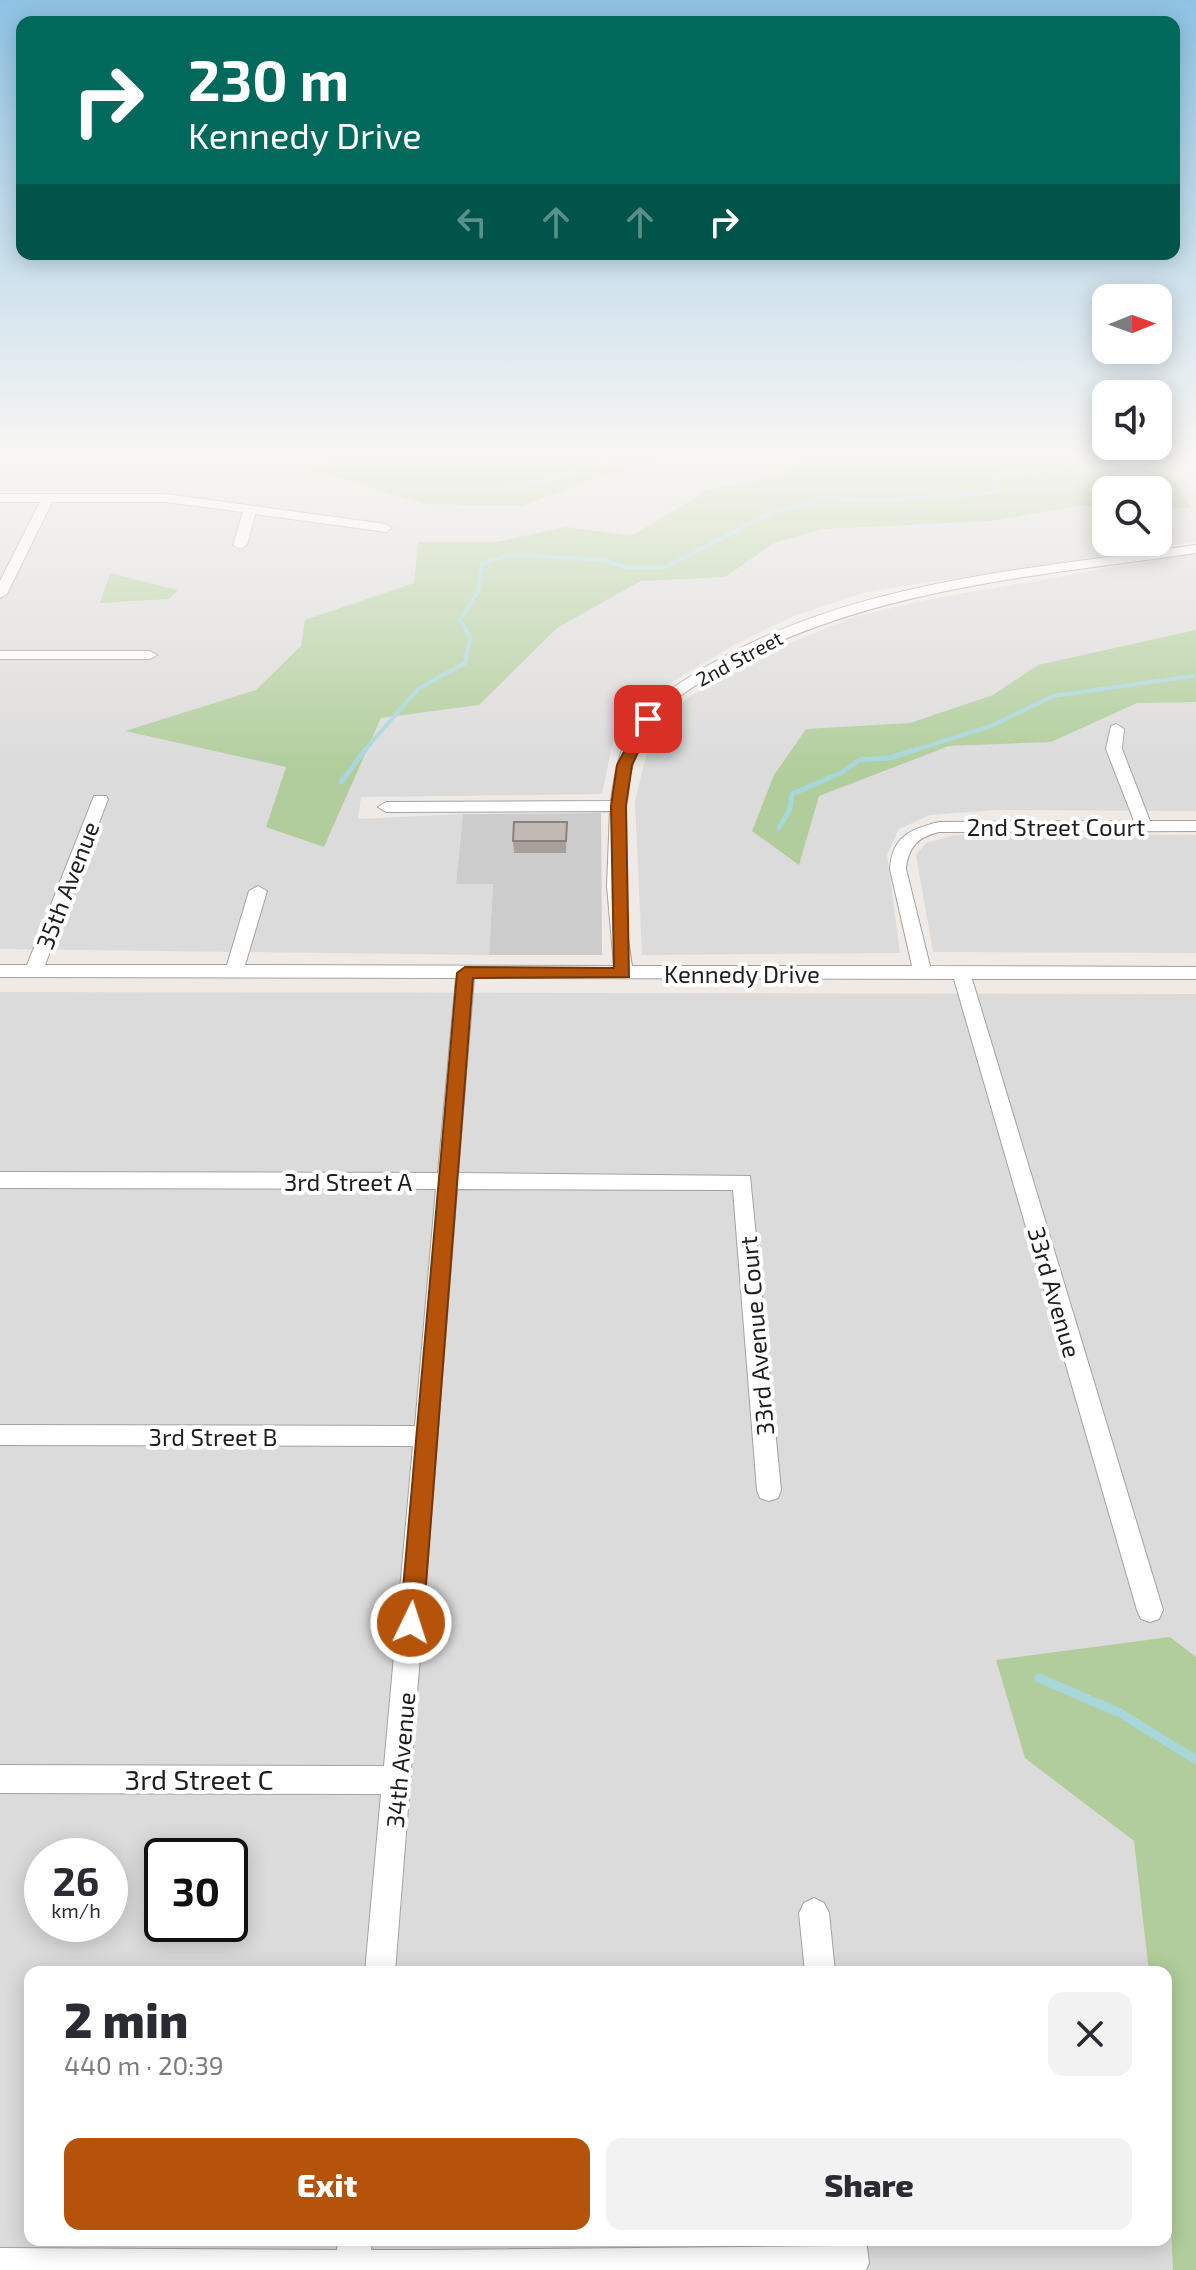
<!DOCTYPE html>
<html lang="en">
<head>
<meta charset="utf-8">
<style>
  body { margin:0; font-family:"Exo 2",sans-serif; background:#f2f2f3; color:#2b2b33; height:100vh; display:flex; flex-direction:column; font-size:30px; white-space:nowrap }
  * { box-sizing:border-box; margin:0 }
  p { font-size:26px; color:#7c7c81 }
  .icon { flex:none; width:44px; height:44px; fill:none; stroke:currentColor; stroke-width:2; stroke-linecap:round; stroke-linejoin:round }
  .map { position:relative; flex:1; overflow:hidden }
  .panel { position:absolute; left:24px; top:1966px; width:1148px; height:280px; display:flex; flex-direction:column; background:#fff; border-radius:16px; box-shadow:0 4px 20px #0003 }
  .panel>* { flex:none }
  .top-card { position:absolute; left:16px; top:16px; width:1164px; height:244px; border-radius:16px; box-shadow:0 4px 20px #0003; background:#00695c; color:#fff; overflow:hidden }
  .needle { width:52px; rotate:89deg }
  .fabs { position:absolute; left:1092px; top:284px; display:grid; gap:16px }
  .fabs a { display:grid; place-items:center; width:80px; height:80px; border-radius:16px; background:#fff; box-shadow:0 4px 20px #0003; font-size:40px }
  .speed { position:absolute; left:24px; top:1838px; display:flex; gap:16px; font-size:40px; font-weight:700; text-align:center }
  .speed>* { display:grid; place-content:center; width:104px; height:104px; border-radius:50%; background:#fff; box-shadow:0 4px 20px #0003; line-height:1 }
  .speed small { font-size:20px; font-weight:400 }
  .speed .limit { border:4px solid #111; border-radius:12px; background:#fff; color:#111 }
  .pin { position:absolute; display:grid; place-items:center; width:68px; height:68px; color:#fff; margin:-34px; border-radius:16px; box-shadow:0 4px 12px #0006 }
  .me { position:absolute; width:88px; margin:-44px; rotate:4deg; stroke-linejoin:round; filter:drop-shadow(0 0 6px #0008) }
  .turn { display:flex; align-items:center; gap:28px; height:168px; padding:0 40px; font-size:36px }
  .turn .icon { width:104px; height:104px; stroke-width:2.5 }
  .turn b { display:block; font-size:56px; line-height:68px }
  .lanes { display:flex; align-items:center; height:76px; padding:0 40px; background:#0003; justify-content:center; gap:40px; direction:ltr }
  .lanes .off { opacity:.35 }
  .round { display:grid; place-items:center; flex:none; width:84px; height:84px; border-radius:16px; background:#f2f2f3 }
  .summary { display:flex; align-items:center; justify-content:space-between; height:136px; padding:0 40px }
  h1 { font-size:48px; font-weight:800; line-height:60px }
  .cta { display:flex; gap:16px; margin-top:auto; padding:16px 40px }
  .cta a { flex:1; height:92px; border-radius:16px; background:#b45309; color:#fff; font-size:32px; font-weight:800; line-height:92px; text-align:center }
  .cta a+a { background:#f2f2f3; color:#2b2b33 }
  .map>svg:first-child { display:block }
  .residential { fill:#dcdbdb; fill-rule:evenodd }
  .religious { fill:#ccc }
  .forest { fill:#b0cd9b }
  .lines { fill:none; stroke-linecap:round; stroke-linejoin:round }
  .stream-far2 { stroke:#a7d6db; stroke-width:4 }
  .stream-far1 { stroke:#a7d6db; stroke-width:5 }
  .stream { stroke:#a7d6db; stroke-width:9 }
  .minor-casing { stroke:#a2a2a2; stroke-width:2 }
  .minor { fill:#fff; fill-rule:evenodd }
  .wall { fill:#a89f9b }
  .building { fill:#c3b9b4; stroke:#88827e; stroke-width:2 }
  .route { fill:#b45309; stroke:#753606; stroke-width:2 }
  .labels { text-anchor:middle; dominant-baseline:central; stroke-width:8; stroke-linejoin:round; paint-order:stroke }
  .far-street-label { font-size:20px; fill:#1e1e1e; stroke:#fff }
  .street-label { font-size:24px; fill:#1e1e1e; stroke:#fff }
  .near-street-label { font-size:28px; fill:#1e1e1e; stroke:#fff }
</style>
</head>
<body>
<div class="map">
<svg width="1196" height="2270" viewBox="0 0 1196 2270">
  <rect width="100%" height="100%" fill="#efeae5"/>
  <path class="residential" d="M0,454H1171L1196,496V542L866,592L791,617L732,646L647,697L614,737L602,794L361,797L358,819L463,814L456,883H493L489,955L0,949ZM1106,490H1158V542H1106Z
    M1196,553V811L995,810L930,815L899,829L887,855L900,953L642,955L635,802L651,735L686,699L758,656L851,618L925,600Z
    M954,835H1196V953L933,952L916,855L926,843Z
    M0,992L1196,994V2270H0ZM42,1856H110V1924H42ZM162,1856H230V1924H162ZM30,1972H1166V2240H30Z"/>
  <path class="religious" d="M601,813L602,955H489L493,884H456L463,814Z"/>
  <path class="forest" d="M347,454L508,460L524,454H687L600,477L521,506L423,504L309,469Z
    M796,454H1160L1191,508L1158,507V490H1106V506H1078L992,521L823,529L774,543L725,577L641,581L557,628L479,705L381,718L324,847L266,827L286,767L125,731L256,690L301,646L305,620L414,583L418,542H496L566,527L631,536L708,490L758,480L801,466Z
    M110,573L178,590L169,599L100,603Z
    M1196,630V702L1137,703L1051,742L949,746L819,796L799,865L752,831L774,775L806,729L910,723L993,695L1038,665Z
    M1170,1637L1196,1657V2270H1173L1166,2115V1972H1149L1134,1841L1025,1758L996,1660Z"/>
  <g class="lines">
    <path class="stream-far2" d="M1098,471L1120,460V454
      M502,487L548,481L620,454
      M364,751L418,689L465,663L470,638L460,620L478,592L482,564L505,556H536L604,560L628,568H664L774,511L800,507L818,498L879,501L1000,492L992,481L1001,473L1070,468L1098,471L1114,480L1163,481
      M912,751L991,726L1053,696L1193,676"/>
    <path class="stream-far1" d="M341,782L366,749
      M779,828L790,809L792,794L841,773L860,760L890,758L918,749"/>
    <path class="stream" d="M1039,1678L1120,1713L1196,1760"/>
    <defs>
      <path id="minor" d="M1189,454H1196V460L1192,459Z
        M0,494H166L386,524L392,528L386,532L255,514L247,545L240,549L233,545L243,512L166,502H52L7,594L0,598V581L40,502H0Z
        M1196,545V553C1031,577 859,589 713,675C689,689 658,708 645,733C613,793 621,901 632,966H912L890,869C892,836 911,829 939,822L1134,821L1106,749L1111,726L1116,724L1124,729L1122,749L1150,821H1196V831L939,832C918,837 908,847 906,869L930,966L1196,967V979H972L1163,1610L1159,1619L1150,1622L1141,1619L1137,1610L954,979L474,978L458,1173L750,1176L781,1490L778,1498L769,1501L760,1498L757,1490L733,1190L457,1189L395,1972H365L381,1794L0,1793V1765L384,1766L413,1446L0,1445V1425L415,1426L436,1189L0,1188V1172L438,1173L456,978L0,977V965H27L94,796H106L108,799L45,965H227L249,891L258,886L267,891L245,965L614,966L607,886L610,811L386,812L378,807L386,802L611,801C614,778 618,752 631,731C648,702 680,682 709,665C855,580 1031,569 1196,545Z
        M0,651H150L157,655L150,659H0Z
        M814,1898L824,1903L829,1913L835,1972H805L799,1913L804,1903Z
        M338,2240H372L371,2250H433L833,2246L832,2240H866L869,2263L866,2270H0V2248L337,2250Z"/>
    </defs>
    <use href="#minor" class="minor-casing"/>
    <use href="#minor" class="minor"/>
  </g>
  <path class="wall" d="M567,822L566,853H514L513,841Z"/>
  <path class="building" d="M514,822H567L566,841H513Z"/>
  <linearGradient id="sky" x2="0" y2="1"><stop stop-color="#8ec2e3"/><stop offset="0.59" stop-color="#f8f6f3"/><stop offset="1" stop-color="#f8f6f3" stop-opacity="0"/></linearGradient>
  <rect width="1196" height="772" fill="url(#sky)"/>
  <path class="route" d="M648,714L654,719L632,765L626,806L629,977L473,978L423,1623L420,1631L411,1635L403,1631L400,1623L457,973L465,967L614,968L611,806L617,765L641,719Z"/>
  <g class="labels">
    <g class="far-street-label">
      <text transform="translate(739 658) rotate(-28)">2nd Street</text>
    </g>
    <g class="street-label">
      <text x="1056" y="826">2nd Street Court</text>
      <text transform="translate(67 885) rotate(-69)">35th Avenue</text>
      <text x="742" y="973">Kennedy Drive</text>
      <text x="348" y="1181">3rd Street A</text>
      <text transform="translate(1055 1292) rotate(74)">33rd Avenue</text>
      <text transform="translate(756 1336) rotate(-95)">33rd Avenue Court</text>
      <text x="213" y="1436">3rd Street B</text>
      <text transform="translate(400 1760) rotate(-85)">34th Avenue</text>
    </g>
    <g class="near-street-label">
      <text x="199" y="1779">3rd Street C</text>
    </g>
  </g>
</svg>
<div class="fabs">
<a><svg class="needle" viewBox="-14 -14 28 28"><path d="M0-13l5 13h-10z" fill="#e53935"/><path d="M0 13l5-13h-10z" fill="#7c7c81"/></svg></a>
<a><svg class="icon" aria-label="sound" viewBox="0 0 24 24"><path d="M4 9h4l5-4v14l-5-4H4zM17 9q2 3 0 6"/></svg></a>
<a><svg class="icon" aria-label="search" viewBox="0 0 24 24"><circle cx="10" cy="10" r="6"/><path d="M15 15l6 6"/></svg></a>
</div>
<div class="speed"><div>26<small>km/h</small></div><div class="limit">30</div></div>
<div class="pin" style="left:648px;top:719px;background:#d93025"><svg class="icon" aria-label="arrive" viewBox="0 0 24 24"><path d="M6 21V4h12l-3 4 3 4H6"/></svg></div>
<svg class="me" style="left:411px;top:1623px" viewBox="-20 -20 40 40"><circle r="17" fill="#b45309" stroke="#fff" stroke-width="3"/><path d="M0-11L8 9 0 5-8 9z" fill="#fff"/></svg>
<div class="top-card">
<div class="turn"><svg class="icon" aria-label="right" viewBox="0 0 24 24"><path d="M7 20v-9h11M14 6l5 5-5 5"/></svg><div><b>230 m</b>Kennedy Drive</div></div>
<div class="lanes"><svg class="icon off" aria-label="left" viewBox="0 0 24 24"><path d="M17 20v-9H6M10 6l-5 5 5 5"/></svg><svg class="icon off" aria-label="ahead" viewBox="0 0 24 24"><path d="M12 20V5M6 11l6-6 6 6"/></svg><svg class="icon off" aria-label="ahead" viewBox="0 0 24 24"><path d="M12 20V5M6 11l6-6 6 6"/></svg><svg class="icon" aria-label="right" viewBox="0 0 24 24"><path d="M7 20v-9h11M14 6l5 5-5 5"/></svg></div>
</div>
<section class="panel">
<div class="summary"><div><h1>2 min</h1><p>440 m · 20:39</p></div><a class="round"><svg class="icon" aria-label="close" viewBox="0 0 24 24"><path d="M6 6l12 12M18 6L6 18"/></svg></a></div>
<div class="cta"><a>Exit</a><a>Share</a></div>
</section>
</div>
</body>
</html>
